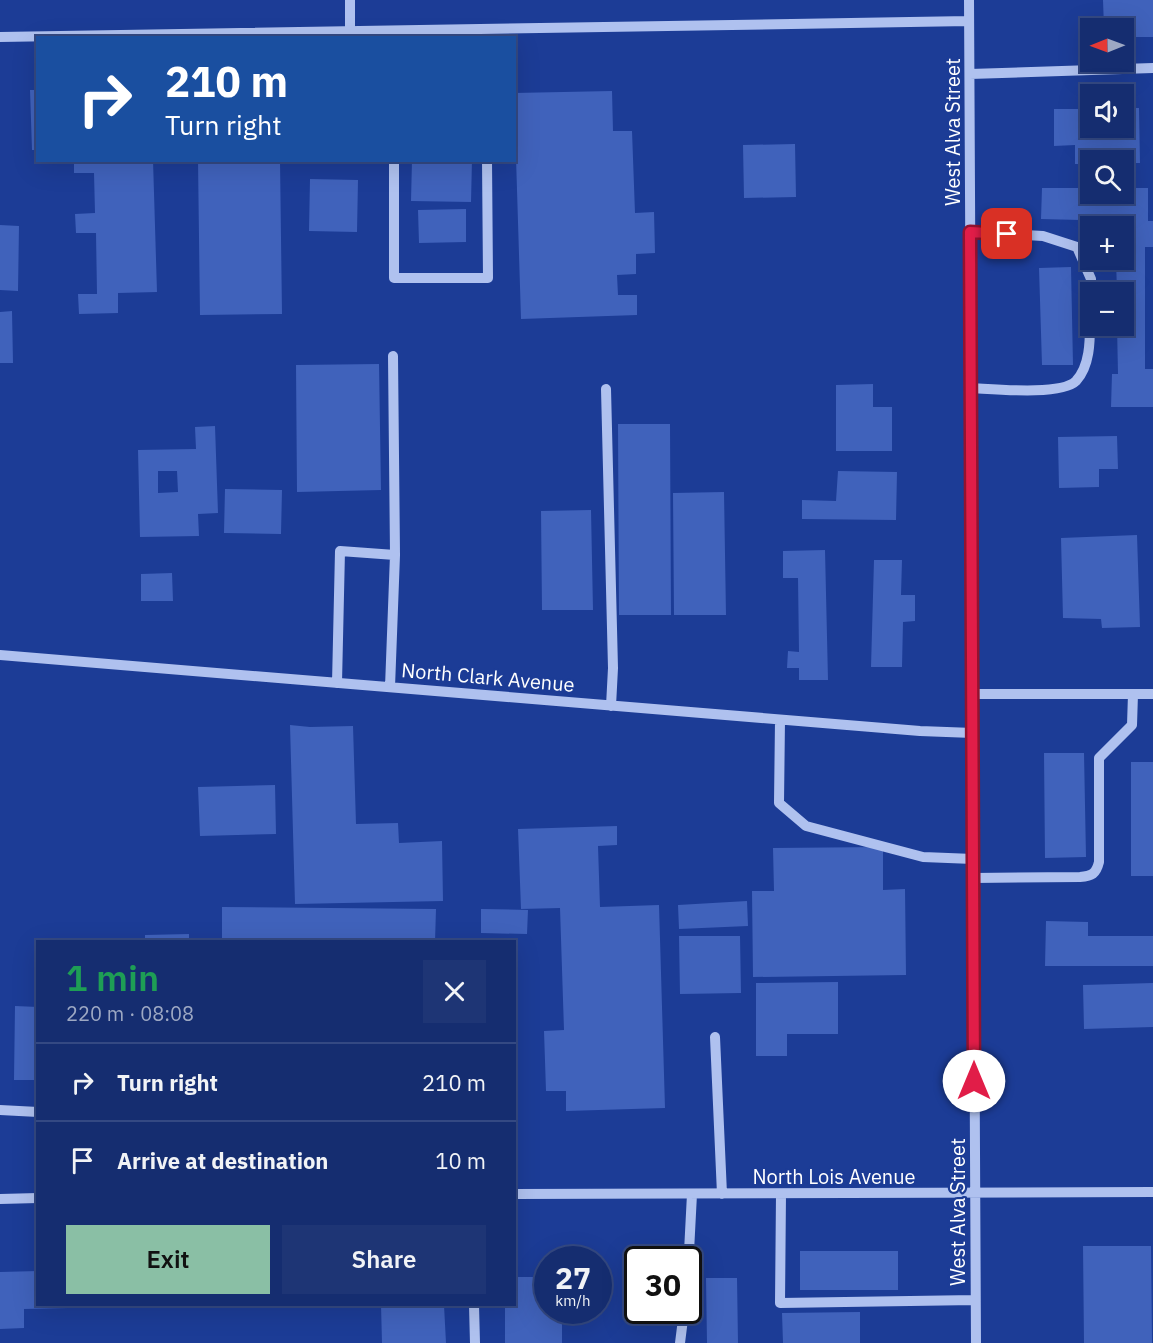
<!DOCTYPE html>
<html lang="en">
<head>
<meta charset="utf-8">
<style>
  body { margin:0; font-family:"IBM Plex Sans",sans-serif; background:#1e3575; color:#f1f3f6; height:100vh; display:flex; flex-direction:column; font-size:22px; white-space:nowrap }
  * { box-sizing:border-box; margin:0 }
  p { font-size:20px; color:#9da8c3 }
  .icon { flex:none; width:33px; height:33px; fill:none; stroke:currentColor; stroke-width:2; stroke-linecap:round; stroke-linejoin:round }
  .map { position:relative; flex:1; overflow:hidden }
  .side { position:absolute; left:36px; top:940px; width:480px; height:366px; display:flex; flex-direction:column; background:#152d70; border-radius:0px; box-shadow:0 6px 24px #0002,0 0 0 2px #344983 }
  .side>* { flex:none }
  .guide { position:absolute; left:36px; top:36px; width:480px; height:126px; border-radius:0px; box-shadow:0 6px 24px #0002,0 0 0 2px #344983; background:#1a4fa0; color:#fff; overflow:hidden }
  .needle { width:39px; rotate:269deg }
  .controls { position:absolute; left:1080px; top:18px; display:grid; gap:12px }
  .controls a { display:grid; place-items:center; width:54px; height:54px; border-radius:0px; background:#152d70; box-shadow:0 6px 24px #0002,0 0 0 2px #344983; font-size:30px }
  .speed { position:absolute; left:534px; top:1246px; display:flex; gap:12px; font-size:30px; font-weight:700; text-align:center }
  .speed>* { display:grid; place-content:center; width:78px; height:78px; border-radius:50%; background:#152d70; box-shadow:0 6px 24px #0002,0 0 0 2px #344983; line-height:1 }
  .speed small { font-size:15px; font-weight:400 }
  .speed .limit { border:3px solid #111; border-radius:9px; background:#fff; color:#111 }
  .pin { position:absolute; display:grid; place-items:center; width:51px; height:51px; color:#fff; margin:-26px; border-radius:12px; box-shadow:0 3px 9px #0006 }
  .me { position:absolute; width:66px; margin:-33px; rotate:0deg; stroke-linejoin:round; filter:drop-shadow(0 0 4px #0008) }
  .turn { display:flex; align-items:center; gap:21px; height:126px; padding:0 30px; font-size:27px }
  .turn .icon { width:78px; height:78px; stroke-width:2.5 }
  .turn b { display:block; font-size:42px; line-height:51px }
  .round { display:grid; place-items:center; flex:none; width:63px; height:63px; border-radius:0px; background:#1e3575 }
  .head { display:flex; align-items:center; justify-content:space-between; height:102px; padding:0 30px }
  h1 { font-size:36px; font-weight:600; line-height:45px; color:#1e9e55 }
  .action { display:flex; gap:12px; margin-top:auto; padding:12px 30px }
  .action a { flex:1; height:69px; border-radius:0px; background:#8abfa5; color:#111; font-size:24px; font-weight:600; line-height:69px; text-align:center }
  .action a+a { background:#1e3575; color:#f1f3f6 }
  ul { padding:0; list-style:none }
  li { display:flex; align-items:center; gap:18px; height:78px; padding:0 30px; border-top:2px solid #344983 }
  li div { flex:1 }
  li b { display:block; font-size:22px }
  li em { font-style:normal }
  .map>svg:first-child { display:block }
  .building { fill:#4062bb; fill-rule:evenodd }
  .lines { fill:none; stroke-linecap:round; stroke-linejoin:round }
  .minor { stroke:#afc1ef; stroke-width:10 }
  .route-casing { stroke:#92132f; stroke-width:15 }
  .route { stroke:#e11d48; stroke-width:10 }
  .labels { text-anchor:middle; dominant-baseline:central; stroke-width:4.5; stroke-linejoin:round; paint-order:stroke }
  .street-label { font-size:20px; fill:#fff; stroke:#1c3c96 }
</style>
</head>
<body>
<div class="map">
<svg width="1153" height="1343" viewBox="0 0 1153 1343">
  <rect width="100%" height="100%" fill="#1c3c96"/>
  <path class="building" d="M1103,0H1153V37H1124V28H1104Z
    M30,90H38V150H32Z
    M612,91L613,131H632L635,213L654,212L655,253L636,254V274L617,275L618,295H637V315L521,319L514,93Z
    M1124,108H1139L1140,163H1124V160H1090V164H1075V145L1054,146V109H1090V128H1124Z
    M795,144L796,197L744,198L743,145Z
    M74,160H153L157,292L118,293V313L79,314L78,294H97L96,233H76L75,214L95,213L94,173H74Z
    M198,160H280L282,314L200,315Z
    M412,160H472L471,202L411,201Z
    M310,179L358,180L357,232L309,231Z
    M1042,188H1090V194H1124V188H1148V221H1153V247H1145V369H1153V407H1111L1112,374H1118L1117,326H1124V292H1117L1116,260H1124V226H1090V231H1080V220L1041,219Z
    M466,209V242L419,243L418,210Z
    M0,225L19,226L18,291L0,290Z
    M1071,267L1073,365H1042L1039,268Z
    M12,311L13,363H0V312Z
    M379,364L381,490L297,492L296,365Z
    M873,384V407H892V451H836V385Z
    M618,424H670L671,615H619Z
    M215,426L218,513L198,514L199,536L140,537L138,450L196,449L195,427ZM158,471H177L178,492L158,493Z
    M1117,436L1118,469H1099V487L1059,488L1058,437Z
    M838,471L897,472L896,520L802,519V500L836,501Z
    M225,489L282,490L281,534L224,533Z
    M724,492L726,615H674L673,493Z
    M591,510L593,610H542L541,511Z
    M1137,535L1140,627L1102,628L1101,619L1063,618L1061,538Z
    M825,550L828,680H799V668H787L788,651L799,652L798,578H783V551Z
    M874,560H902L901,595H915V621L903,622L902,667H871Z
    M172,573L173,601H141V574Z
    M290,725L310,727L353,726L356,824L398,823L399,843L442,841L443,901L295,904Z
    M1044,753H1084L1086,857L1045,858Z
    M1131,762H1153V876H1131Z
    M275,785L276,834L200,836L198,787Z
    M617,826V845L598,846L600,907L659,905L665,1108L566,1111V1091H546L544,1031L564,1030L560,908L521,909L518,829Z
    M883,847V890L905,889L906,975L753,977L752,891H774L773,848Z
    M747,901L748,926L679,929L678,905Z
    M222,907L436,909L435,942H222Z
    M481,909L528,910L527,934L481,933Z
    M1046,921L1088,922V936H1153V966H1045Z
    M189,934V942H145V935Z
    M679,936H740L741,993L680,994Z
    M838,982V1034H787V1056H756V983Z
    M1153,983V1027L1084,1029L1083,985Z
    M15,1006L38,1007V1080H14Z
    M1083,1246H1151L1152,1343H1084Z
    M800,1251H898V1290H800Z
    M38,1271V1305H68V1308L24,1309V1328L0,1329V1272Z
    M514,1277H548V1311H562V1343H505V1305H514Z
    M706,1278H737L738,1343H707Z
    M381,1305H444L446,1343H382Z
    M860,1312V1343H783L782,1313Z"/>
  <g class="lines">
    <path class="minor" d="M350,0V31
      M969,0L976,1343
      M0,37L969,21
      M970,74L1153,68
      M394,160V278H488L487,160
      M970,232L1043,236L1077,247L1091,279V292
      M971,388C993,389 1061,396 1076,381C1090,366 1090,341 1090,323
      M606,389L613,668L611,706
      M0,655L920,731L973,733
      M337,683L340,551L395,555
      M390,687L395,555L393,356
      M973,694H1153
      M780,720L779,803L806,826L923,857L973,859
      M973,878L1080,877C1092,876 1096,874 1099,862V758L1132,725L1133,694
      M715,1037L722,1194
      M0,1110L38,1112
      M514,1194L1153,1192
      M781,1194L780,1303L975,1300
      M0,1199L38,1198
      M688,1271L692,1194
      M474,1305L475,1343
      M680,1343L684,1311"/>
  </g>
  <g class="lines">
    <defs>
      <path id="route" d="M974,1081L970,232L1007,234"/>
    </defs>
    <use href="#route" class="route-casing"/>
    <use href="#route" class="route"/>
  </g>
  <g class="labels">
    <g class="street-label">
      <text transform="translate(952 132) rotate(-90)">West Alva Street</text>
      <text transform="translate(488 677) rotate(5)">North Clark Avenue</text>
      <text x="834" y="1176">North Lois Avenue</text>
      <text transform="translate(957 1212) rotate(-90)">West Alva Street</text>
    </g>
  </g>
</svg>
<div class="controls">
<a><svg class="needle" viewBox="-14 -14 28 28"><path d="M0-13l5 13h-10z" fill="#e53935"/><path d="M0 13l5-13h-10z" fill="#9da8c3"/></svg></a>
<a><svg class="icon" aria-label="sound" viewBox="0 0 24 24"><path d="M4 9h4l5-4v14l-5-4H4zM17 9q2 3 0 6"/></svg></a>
<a><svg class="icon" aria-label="search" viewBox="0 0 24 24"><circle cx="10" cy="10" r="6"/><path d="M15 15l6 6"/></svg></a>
<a>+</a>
<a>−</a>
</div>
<div class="speed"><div>27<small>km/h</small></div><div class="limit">30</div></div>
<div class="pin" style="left:1007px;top:234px;background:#d93025"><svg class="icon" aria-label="arrive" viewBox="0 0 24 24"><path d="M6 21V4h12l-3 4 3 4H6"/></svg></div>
<svg class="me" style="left:974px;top:1081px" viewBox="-20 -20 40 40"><circle r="19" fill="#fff"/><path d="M0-13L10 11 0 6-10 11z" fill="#e11d48"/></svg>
<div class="guide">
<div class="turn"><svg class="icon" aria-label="right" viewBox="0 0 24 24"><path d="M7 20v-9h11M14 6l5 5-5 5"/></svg><div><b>210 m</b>Turn right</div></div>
</div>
<section class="side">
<div class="head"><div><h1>1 min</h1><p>220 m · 08:08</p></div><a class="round"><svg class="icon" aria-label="close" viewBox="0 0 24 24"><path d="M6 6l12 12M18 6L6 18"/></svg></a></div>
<ul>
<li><svg class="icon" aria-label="right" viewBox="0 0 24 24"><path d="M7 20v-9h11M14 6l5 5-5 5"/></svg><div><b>Turn right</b></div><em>210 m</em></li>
<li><svg class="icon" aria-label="arrive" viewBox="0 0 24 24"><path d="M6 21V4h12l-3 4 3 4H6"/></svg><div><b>Arrive at destination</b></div><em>10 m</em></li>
</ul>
<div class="action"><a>Exit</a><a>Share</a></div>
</section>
</div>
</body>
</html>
